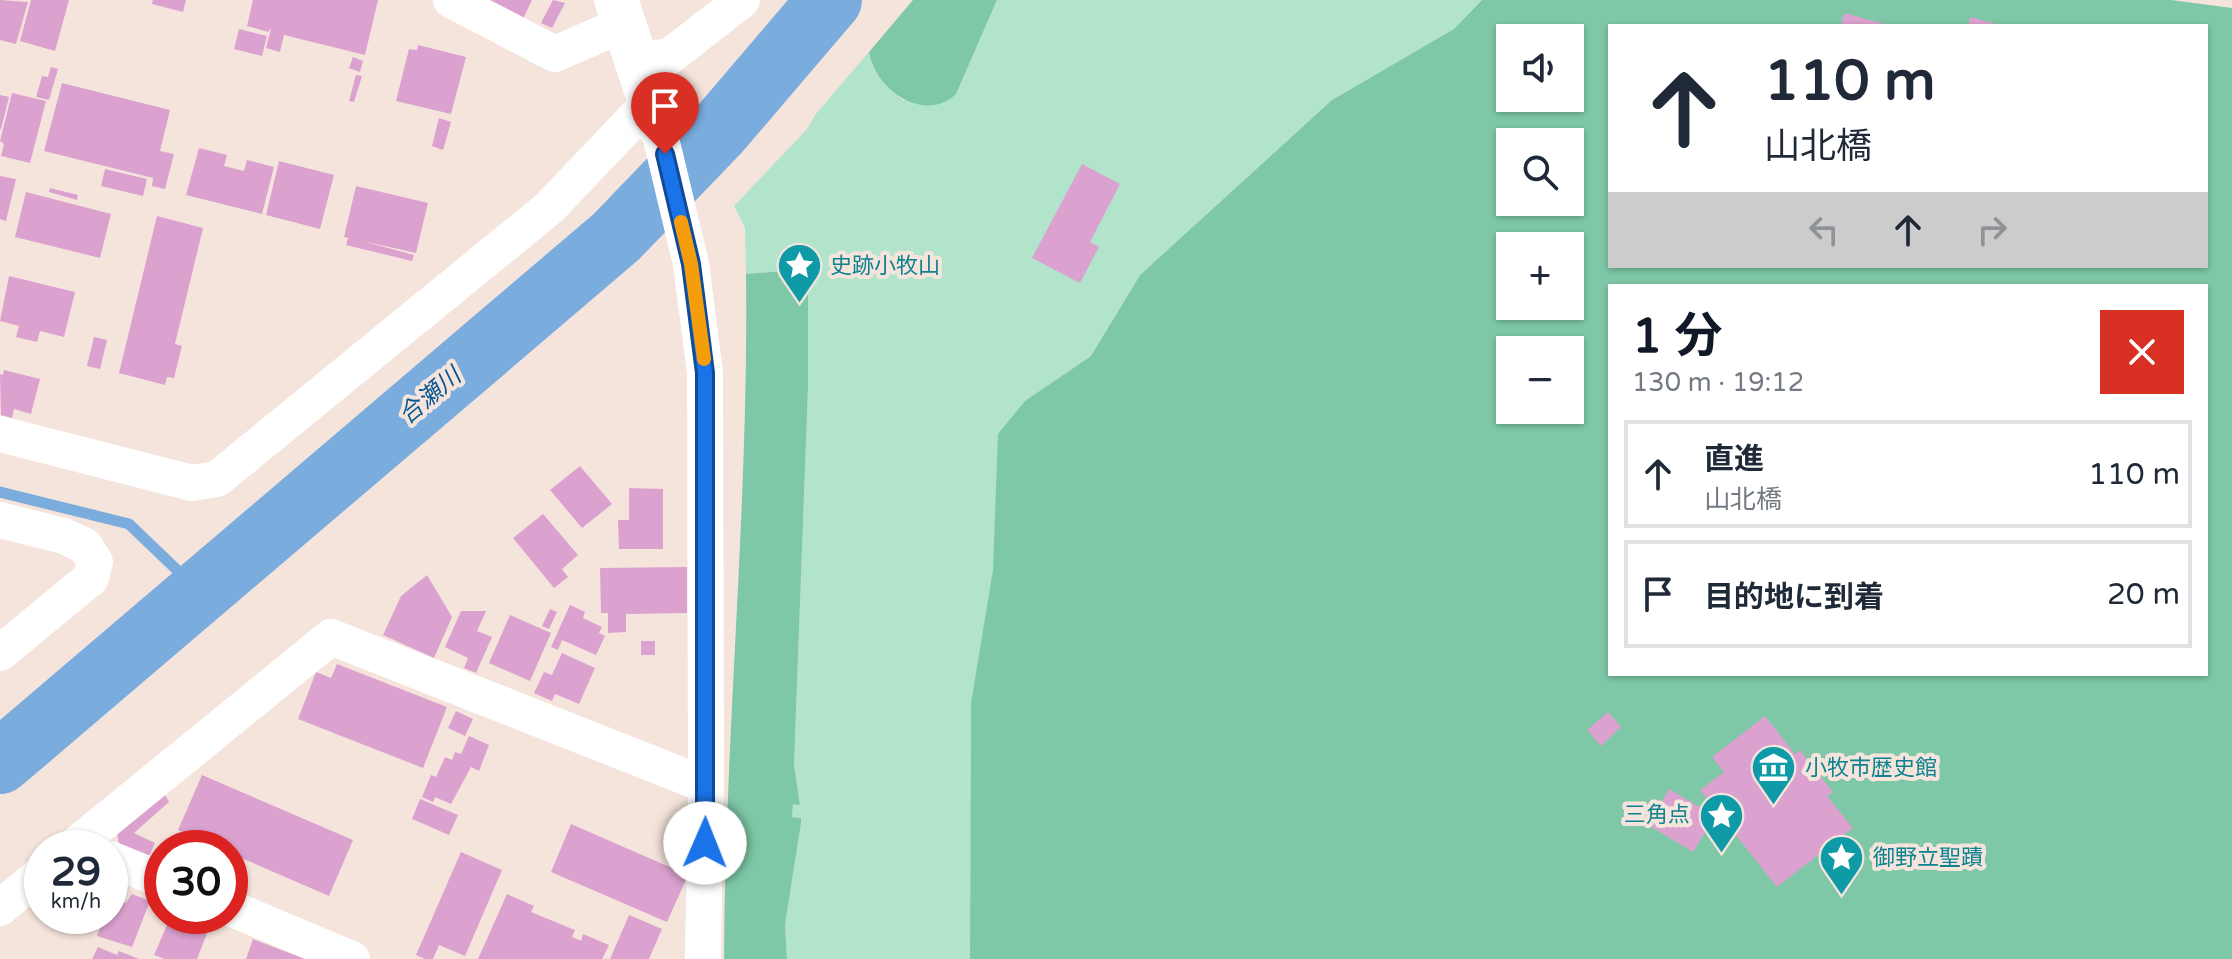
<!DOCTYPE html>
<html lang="ja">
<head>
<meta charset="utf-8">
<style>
  body { margin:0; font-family:"Varela Round","Noto Sans JP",sans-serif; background:#f2f2f3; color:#1f2937; height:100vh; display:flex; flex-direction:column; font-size:30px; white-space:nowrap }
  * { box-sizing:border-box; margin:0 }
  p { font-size:26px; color:#747a83 }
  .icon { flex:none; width:44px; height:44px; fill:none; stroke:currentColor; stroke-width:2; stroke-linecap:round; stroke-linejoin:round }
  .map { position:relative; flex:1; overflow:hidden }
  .details { position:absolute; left:1608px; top:284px; width:600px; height:392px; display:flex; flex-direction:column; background:#fff; border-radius:0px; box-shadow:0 2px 6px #0004 }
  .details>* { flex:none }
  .top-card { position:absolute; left:1608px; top:24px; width:600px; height:244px; border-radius:0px; box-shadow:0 2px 6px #0004; background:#fff; color:#1f2937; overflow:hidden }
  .fabs { position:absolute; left:1496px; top:24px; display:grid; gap:16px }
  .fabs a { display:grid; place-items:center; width:88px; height:88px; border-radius:0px; background:#fff; box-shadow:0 2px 6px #0004; font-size:40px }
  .speed { position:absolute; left:24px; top:830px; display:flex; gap:16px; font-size:40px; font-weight:700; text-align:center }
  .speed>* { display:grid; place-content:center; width:104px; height:104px; border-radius:50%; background:#fff; box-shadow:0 2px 6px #0004; line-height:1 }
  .speed small { font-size:20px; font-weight:400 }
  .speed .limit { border:12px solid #d22; background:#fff; color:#111 }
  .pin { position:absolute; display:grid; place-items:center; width:68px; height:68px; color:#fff; margin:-82px -34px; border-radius:50% 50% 50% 0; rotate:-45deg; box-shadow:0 0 8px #0007 }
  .pin .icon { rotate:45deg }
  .me { position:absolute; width:88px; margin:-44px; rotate:1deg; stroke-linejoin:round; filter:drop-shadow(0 0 6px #0008) }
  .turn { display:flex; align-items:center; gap:28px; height:168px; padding:0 24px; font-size:36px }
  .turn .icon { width:104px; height:104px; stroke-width:2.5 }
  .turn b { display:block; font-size:56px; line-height:68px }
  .lanes { display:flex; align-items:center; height:76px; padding:0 24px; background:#0003; justify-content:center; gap:40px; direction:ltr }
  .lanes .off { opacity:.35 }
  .round { display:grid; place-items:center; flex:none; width:84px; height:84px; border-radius:0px; background:#f2f2f3 }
  .head { display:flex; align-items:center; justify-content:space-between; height:136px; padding:0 24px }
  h1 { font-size:48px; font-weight:700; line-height:60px; color:#111827 }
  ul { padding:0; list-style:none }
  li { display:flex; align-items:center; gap:24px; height:108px; margin:0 16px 12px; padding:0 8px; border:4px solid #e0e1e3; border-radius:0px }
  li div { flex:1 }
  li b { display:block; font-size:30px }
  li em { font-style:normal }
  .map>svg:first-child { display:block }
  .green { fill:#b2e3cb }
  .forest { fill:#7ec8a7; fill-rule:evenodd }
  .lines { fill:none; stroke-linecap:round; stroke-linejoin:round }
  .stream { stroke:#7aacdd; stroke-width:11 }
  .river { stroke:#7aacdd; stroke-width:64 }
  .building { fill:#dba2cf }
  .minor { stroke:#fff; stroke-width:36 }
  .tertiary { stroke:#fff; stroke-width:44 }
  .route-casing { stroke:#114b97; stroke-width:20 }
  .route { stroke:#1a73e8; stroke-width:14 }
  .slow { stroke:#f59e0b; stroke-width:14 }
  .labels { text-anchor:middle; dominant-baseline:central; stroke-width:8; stroke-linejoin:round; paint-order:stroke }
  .culture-label { font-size:22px; fill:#0d838f; stroke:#f5e4dc; text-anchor:start }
  .water-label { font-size:24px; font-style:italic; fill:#075793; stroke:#f5e4dc }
</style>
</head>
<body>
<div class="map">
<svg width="2232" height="959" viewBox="0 0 2232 959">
  <rect width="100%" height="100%" fill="#f5e4dc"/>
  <path class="green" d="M997,0H1482L1454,29L1332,100L1140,275L1091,356L1025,401L971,703L970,959H787L785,925L801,823V818L792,817L793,804H800L794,765L808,387V295L799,277L783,271L746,274L745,228L734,206L808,128L815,115L869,52C872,74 887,86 903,100L956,94Z"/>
  <path class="forest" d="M913,0H997L956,94C925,124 875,90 869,52Z
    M1482,0H2171L2232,8V959H970L971,703L993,570L998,434L1025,401L1091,356L1140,275L1332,100L1454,29ZM1610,26H2206V266H1610ZM1510,38H1570V98H1510ZM1510,142H1570V202H1510ZM1510,246H1570V306H1510ZM1610,286H2206V674H1610ZM1510,350H1570V410H1510Z
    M783,271L805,280L808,295V387L794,765L800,805L793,804L792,817L801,818V823L785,925L787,959H724C725,731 749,503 746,274Z"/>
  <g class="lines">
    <path class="stream" d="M0,492L129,524L201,593"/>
    <path class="river" d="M0,762L616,237L719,130L830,0"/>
  </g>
  <path class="building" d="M0,0L28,2L16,44L0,40Z
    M31,0H69L55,51L20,41Z
    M153,0H186L183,12L152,4Z
    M253,0H378L365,55L284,35L280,52L266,48L271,28L268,32L247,26Z
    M487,0H532L523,19Z
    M553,0L565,3L552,28L541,23Z
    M1844,13L1889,25V26H1841Z
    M1970,17L2001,25V26H1968Z
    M239,29L267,36L262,56L234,49Z
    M418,45L466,57L451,114L396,101L409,49L417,50Z
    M353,57L363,61L360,72L349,68Z
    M51,67L58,69L49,100L36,97L42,76L48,77Z
    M356,75L362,76L354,102L349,101Z
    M62,83L170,110L160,151L174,154L165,189L152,186L153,178L44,151Z
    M12,93L46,101L30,163L1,156L4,144L0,141Z
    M0,95L9,97L1,129H0Z
    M439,118L451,122L443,150L432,146Z
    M199,148L227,155L224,166L244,171L247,160L274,167L262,214L186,195Z
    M279,161L334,175L320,229L266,215Z
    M1082,164L1120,184L1090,242L1099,247L1080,283L1032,258Z
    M105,169L147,179L143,196L101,186Z
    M0,176L16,179L6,221L0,219Z
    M356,186L428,203L416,253L362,241L414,255L412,261L346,245L348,238L344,237Z
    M50,188L78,195L77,200L49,192Z
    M26,192L111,214L100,258L15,237Z
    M157,216L203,228L175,344L182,346L174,378L167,377L165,385L119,373Z
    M9,276L75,292L64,337L40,331L37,342L16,337L19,326L0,321Z
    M94,337L107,340L100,369L87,366Z
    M4,370L40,379L31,414L14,409L12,418L1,415L0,374L3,375Z
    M580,466L612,504L582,528L550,490Z
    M629,488L663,489V549H619L618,520H629Z
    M543,514L578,555L562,569L568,577L554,588L513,538Z
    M687,567V613L626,614V632L608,633V613H601L600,568Z
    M427,575L452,617L434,658L383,635L401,596Z
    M570,605L585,612L583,618L602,627L599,633L605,636L596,655L562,640L558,650L551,647Z
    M550,609L557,612L549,629L542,626Z
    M461,611H486L477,631L492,637L476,673L464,668L468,658L445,647Z
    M510,615L551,633L530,681L489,663Z
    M641,641H655V655H641Z
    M562,653L595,668L579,704L555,694L552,701L534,693L544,672L552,675Z
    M337,664L447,707L423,768L298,719L316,672L331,678Z
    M456,711L473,719L465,736L448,728Z
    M1608,712L1621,727L1601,746L1587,730Z
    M1765,716L1795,754L1800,750L1833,792L1827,796L1853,828L1777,887L1700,790L1724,772L1712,757Z
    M469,736L489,745L479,771L471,767L451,804L435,797L433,802L422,797L431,775L436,777L445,757L452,760L455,752L461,754Z
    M202,775L353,840L329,896L230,853V848H219L178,830Z
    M1669,789L1715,816L1693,852L1648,825Z
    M164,793L169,802L134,833L155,843L148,858L119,846L117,833Z
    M420,799L458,815L449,835L412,819Z
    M571,824L688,875L667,922L551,872Z
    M461,852L502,870L465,956L439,945L433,959H425L416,955Z
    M132,894L150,901L132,947L97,936L105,916H110V904L116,907L119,901L126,903Z
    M507,894L534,906L531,912L575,930L572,937L581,941L583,934L609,945L602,959H478Z
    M629,915L662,929L649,959H610Z
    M171,916H180L202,928L205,921L211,923L197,959H165L154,955Z
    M253,939L305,959H246Z
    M98,947L117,955L119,951L139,959H92Z"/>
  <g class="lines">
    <path class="minor" d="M451,0L555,54L624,24
      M636,59L669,57L742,0
      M658,126L691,264L705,373L706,785L703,959
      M0,434L192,483L217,479L549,208L650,102
      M0,520L64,536L85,546L95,562L91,578L0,653
      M72,848L331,637L706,785
      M110,859L162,880
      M0,908L42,873
      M230,908L352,959"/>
    <path class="tertiary" d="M616,0L658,126"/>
  </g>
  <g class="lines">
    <defs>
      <path id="route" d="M665,154L691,264L705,373V843"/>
    </defs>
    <use href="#route" class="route-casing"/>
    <use href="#route" class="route"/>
    <path class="slow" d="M681,222L691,264L704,359"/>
  </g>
  <defs>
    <symbol id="sight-pin" viewBox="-11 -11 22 30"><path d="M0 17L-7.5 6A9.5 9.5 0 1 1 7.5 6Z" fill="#0f9aa8" stroke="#f5e4dc"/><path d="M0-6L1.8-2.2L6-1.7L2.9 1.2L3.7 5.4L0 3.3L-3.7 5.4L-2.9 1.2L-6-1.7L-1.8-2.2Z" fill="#fff"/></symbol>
    <symbol id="museum-pin" viewBox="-11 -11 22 30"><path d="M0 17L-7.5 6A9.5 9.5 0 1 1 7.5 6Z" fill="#0f9aa8" stroke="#f5e4dc"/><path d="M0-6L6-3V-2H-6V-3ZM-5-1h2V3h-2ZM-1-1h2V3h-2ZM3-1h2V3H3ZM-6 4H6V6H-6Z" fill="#fff"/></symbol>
  </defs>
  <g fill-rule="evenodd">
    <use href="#sight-pin" x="774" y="240" width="51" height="69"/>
    <use href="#museum-pin" x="1748" y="742" width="51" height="69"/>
    <use href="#sight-pin" x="1696" y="790" width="51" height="69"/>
    <use href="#sight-pin" x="1816" y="832" width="51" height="69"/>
  </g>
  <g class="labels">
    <g class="culture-label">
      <text x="830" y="266">史跡小牧山</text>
      <text x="1805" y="768">小牧市歴史館</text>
      <text x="1690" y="815" text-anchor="end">三角点</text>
      <text x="1873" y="858">御野立聖蹟</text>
    </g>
    <g class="water-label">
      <text transform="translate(430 396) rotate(-40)">合瀬川</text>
    </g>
  </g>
</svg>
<div class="fabs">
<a><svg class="icon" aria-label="sound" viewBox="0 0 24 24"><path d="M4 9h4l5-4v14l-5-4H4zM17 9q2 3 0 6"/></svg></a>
<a><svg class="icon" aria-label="search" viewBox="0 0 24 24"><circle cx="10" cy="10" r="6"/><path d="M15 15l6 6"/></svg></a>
<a>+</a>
<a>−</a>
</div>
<div class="speed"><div>29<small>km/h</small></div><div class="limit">30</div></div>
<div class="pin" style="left:665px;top:154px;background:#d93025"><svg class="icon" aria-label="arrive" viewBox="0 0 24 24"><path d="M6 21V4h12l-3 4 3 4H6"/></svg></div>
<svg class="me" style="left:705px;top:843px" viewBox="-20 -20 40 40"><circle r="19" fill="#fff"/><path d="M0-13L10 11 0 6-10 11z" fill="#1a73e8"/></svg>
<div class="top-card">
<div class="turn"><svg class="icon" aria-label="ahead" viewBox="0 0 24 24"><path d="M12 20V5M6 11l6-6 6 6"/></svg><div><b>110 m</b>山北橋</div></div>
<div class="lanes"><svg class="icon off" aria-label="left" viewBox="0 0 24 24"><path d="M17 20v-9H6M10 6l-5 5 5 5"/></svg><svg class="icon" aria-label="ahead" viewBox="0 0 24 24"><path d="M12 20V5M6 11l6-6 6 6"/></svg><svg class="icon off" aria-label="right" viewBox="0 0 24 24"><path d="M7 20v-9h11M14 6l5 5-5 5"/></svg></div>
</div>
<section class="details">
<div class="head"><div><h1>1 分</h1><p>130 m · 19:12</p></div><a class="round" style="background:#d93025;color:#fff"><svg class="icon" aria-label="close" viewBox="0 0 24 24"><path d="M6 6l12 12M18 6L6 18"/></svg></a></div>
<ul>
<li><svg class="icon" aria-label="ahead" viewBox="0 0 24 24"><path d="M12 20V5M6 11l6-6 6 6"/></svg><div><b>直進</b><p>山北橋</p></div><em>110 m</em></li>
<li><svg class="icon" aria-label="arrive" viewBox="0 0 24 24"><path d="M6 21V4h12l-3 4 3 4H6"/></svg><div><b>目的地に到着</b></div><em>20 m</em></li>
</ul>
</section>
</div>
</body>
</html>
